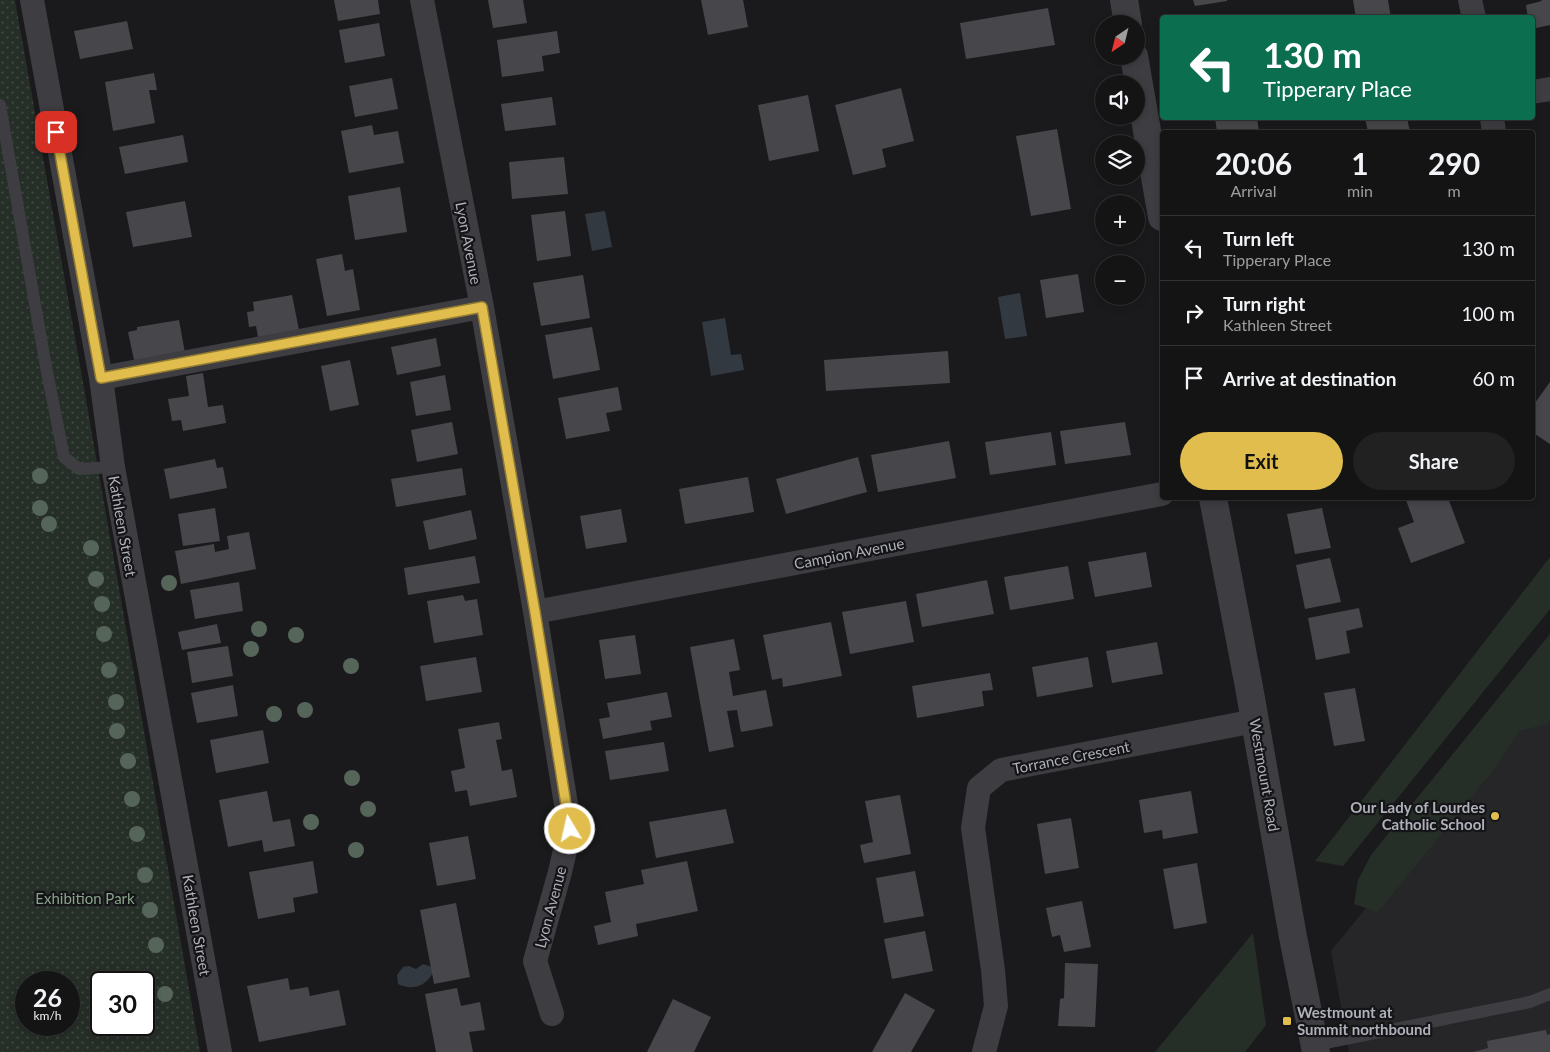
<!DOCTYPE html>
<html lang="en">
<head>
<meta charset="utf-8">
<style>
  body { margin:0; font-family:Lato,sans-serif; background:#212122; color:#f1f3f6; height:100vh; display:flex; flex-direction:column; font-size:19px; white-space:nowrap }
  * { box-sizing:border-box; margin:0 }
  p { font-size:16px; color:#9d9ea0 }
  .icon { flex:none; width:28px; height:28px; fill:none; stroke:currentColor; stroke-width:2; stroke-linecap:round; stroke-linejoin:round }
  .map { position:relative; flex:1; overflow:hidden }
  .drawer { position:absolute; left:1160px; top:130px; width:375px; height:370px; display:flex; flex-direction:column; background:#141415; border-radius:5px; box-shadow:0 2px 8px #0003,0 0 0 1px #333334 }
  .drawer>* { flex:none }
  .hud { position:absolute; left:1160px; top:15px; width:375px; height:105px; border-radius:5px; box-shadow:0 2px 8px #0003,0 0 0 1px #333334; background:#0b6e4f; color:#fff; overflow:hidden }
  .needle { width:32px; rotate:215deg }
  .fabs { position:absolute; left:1095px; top:15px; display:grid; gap:10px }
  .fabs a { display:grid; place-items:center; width:50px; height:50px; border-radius:50%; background:#141415; box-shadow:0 2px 8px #0003,0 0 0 1px #333334; font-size:25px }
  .speed { position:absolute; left:15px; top:971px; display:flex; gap:10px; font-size:25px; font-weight:700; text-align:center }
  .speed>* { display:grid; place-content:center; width:65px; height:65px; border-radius:50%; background:#141415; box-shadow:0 2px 8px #0003,0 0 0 1px #333334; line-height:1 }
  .speed small { font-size:12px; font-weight:400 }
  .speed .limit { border:2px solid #111; border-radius:8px; background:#fff; color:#111 }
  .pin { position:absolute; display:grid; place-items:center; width:42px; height:42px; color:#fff; margin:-21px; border-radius:10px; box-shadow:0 2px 8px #0006 }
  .me { position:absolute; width:55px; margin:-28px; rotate:351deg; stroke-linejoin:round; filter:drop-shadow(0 0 4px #0008) }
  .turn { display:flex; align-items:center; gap:18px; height:105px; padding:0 20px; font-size:22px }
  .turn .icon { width:65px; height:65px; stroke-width:2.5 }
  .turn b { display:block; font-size:35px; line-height:42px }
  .eta { display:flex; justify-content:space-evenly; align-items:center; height:85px; text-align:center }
  .eta b { font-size:30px; font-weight:700; line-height:35px }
  .button { display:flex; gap:10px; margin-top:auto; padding:10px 20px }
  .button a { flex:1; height:58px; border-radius:30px; background:#e0bd4d; color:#111; font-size:20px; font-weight:700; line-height:58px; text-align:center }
  .button a+a { background:#212122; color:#f1f3f6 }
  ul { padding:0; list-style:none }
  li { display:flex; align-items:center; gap:15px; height:65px; padding:0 20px; border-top:1px solid #333334 }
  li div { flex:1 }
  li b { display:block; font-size:19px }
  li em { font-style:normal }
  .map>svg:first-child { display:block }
  .built { fill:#262629 }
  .green { fill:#262e28 }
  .park { fill:url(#park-dots); fill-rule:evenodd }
  .water { fill:#333941 }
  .building { fill:#47474b }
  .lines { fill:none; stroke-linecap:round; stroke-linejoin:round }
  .service { stroke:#3d3d42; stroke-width:12 }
  .minor { stroke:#3d3d42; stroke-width:24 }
  .tertiary { stroke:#3d3d42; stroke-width:28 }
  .tree { fill:#566559 }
  .route-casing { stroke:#927b32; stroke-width:12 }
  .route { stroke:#e0bd4d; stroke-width:9 }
  .poi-dot { fill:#e0bd4d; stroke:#151517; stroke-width:2 }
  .labels { text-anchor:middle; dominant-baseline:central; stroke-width:4.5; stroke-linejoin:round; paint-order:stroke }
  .street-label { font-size:15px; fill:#aeb0ba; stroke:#151517 }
  .poi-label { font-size:15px; font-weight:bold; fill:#aeb0ba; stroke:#151517; text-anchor:end }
  .park-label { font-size:15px; fill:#87a38b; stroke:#151517 }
</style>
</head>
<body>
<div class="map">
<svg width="1550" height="1052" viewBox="0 0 1550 1052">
  <defs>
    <pattern id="park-dots" width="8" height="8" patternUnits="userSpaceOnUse" patternTransform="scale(1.25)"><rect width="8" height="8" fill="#262e28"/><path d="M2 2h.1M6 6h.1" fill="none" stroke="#434a45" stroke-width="1.8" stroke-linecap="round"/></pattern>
  </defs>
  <rect width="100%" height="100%" fill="#1a1a1c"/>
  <path class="built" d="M1550,681V1052H1349L1331,951Z"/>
  <path class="green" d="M1550,557V609L1343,866L1315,861Z
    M1550,634V720L1547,724L1519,731L1492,772L1378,912L1354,904L1358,880L1371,855Z
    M1253,933L1266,1025L1245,1052H1155Z"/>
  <path class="park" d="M0,0H15L81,371L200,1052H0ZM26,982H69V1025H26ZM101,982H144V1025H101Z"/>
  <path class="water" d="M605,211L612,247L592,251L585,214Z
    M1020,293L1027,336L1005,339L998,297Z
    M725,318L731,355L741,354L744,370L711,376L702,322Z
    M423,964L432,967L433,972C427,986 412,991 398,984L397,975L403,967L409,966L416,969Z"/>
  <path class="building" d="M334,0H378L380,14L338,21Z
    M488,0H523L527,23L493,28Z
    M701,0H743L748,27L708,35Z
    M1193,0H1227V1L1195,6Z
    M1353,0H1388L1391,18H1356Z
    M1541,0H1550V25L1532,29V18H1528L1526,5L1542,1Z
    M1048,8L1055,45L966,59L960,23Z
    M127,21L133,49L80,59L74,31Z
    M379,23L385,56L345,63L339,30Z
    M557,31L560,53L542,56L544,71L502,77L497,40Z
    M154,73L157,90H149L155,123L113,131L105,82Z
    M392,78L398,109L355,117L349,86Z
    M901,88L914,141L882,149L886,167L853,175L835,105Z
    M808,95L819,151L769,161L758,105Z
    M552,97L556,125L505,131L501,104Z
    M1215,118H1257L1259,132H1217Z
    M1365,118H1407L1410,132H1368Z
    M372,125L374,135L398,131L404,163L349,173L341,131Z
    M1057,129L1071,209L1031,216L1016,136Z
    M183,135L188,162L125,174L119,147Z
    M564,157L568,194L512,199L509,162Z
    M400,187L407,232L355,240L348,196Z
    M185,201L192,237L133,247L126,212Z
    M565,211L571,256L537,261L531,215Z
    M342,254L345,271L353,269L360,310L327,316L316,259Z
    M1078,274L1084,312L1046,318L1040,280Z
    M583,275L590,318L541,326L533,283Z
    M292,295L299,330L258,337L256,326L249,327L247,312L254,311L253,302Z
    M179,320L185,353L134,360L128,332L137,330V327Z
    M592,327L600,370L553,379L545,335Z
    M436,338L441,366L397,375L391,347Z
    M948,351L950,383L826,391L824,360Z
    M350,360L359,405L330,411L321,366Z
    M203,373L208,407L223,405L226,423L183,431L181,420L172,421L168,399L189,396L186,376Z
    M445,375L451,410L416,416L410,382Z
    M1550,382V444L1532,432V407Z
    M618,387L622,410L606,413L610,431L566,439L558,398Z
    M452,422L458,454L417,462L411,430Z
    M1125,422L1131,455L1065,464L1060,431Z
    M1051,432L1056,465L990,475L985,442Z
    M949,441L956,478L878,492L871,455Z
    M858,457L867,492L786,514L776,479Z
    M215,459L217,468L223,467L227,488L170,499L164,469Z
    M462,468L466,495L396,507L391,479Z
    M748,477L754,512L685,524L679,489Z
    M1413,498H1448L1465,543L1411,563L1398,528L1414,522L1406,500Z
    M215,508L220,541L183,546L178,514Z
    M1322,508L1331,548L1295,554L1287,514Z
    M621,509L627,542L586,549L580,516Z
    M471,510L477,539L429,550L423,521Z
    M249,532L256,569L181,584L175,551L214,544L215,552L229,549L227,536Z
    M1146,552L1152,587L1095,597L1088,562Z
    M475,556L480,583L408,595L404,568Z
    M1330,558L1341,602L1305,609L1296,565Z
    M1068,566L1074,599L1010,610L1004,577Z
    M987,580L994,614L922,627L916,594Z
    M239,582L243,611L195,619L190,590Z
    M463,595L465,601L477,599L483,635L434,643L427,601Z
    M906,601L914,642L850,654L842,612Z
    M1359,608L1363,627L1346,631L1350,653L1316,660L1308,618Z
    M831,622L842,676L783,687L782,678L772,680L763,635Z
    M217,624L221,643L182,650L178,632Z
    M635,635L641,674L605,679L599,640Z
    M734,639L740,670L729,672L733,696L766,690L773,726L741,732L737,710L727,711L734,747L709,752L690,647Z
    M1157,642L1163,674L1112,683L1106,651Z
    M228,646L233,676L192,683L187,652Z
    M476,657L482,692L426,701L420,666Z
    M1088,657L1093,687L1037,697L1032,667Z
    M990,673L993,690L982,691L984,706L917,718L912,686Z
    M233,685L238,716L197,723L191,693Z
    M1355,688L1365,741L1334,746L1324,693Z
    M667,692L672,717L650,721L652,730L603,739L599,719L610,717L607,703Z
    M499,722L502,739L496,740L502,771L512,769L517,797L470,806L467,790L455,792L451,771L465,768L458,729Z
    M263,730L269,763L216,773L210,740Z
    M664,742L669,771L610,780L605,751Z
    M267,791L273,822L290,819L295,846L264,852L262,840L228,847L219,800Z
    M1191,791L1198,833L1163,839L1162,830L1144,833L1139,800Z
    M900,795L911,854L864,863L860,845L873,842L865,801Z
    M726,809L734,843L656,858L649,822Z
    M1071,818L1079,868L1045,874L1037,824Z
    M468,836L476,879L437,886L429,843Z
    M313,861L318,893L293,898L295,912L258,919L249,872Z
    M687,861L698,911L636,924L638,936L598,945L594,926L611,922L605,892L644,884L641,870Z
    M1197,863L1207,923L1174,929L1163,869Z
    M915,871L924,916L884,923L876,878Z
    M1082,901L1091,947L1064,952L1060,935L1052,937L1046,908Z
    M456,903L470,977L434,984L420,910Z
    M925,931L933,971L892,979L884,939Z
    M1065,963L1098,964L1095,1027L1058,1026L1060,999L1064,998Z
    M288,978L290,990L308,987L310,996L339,990L346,1025L259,1042L247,986Z
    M457,988L461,1006L480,1002L485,1030L469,1032L473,1052H436L425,994Z
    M905,993L935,1010L911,1052H872Z
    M673,999L711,1017L694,1052H647Z
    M1546,1030L1547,1035L1550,1034V1052H1473L1488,1048L1487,1041Z"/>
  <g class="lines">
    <path class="service" d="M0,105L46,367L64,457L79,469L113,467
      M1315,1045L1530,1002L1550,994"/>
    <path class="minor" d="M32,0L101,378L113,467L220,1052
      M422,0L482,307L535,612L570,829L560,872L535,961L552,1014
      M1470,0L1474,18
      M1532,92L1550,89
      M1492,118L1494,132
      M101,378L482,307
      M535,612L1162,494
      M984,1052L996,1006L993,970L973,828L979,788L1001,770L1255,721"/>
    <path class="tertiary" d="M1124,0L1128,24
      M1134,56L1162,217
      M1213,498L1249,687L1293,937L1316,1052"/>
  </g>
  <g class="tree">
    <circle cx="40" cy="476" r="8"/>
    <circle cx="40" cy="508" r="8"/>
    <circle cx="49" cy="524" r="8"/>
    <circle cx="91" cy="548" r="8"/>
    <circle cx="96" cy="579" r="8"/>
    <circle cx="169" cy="583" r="8"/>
    <circle cx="102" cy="604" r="8"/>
    <circle cx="259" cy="629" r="8"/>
    <circle cx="104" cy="634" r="8"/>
    <circle cx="296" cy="635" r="8"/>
    <circle cx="251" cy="649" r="8"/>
    <circle cx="351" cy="666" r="8"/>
    <circle cx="109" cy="670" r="8"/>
    <circle cx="116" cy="702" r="8"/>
    <circle cx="305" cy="710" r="8"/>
    <circle cx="274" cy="714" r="8"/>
    <circle cx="117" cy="731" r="8"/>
    <circle cx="128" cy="761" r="8"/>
    <circle cx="352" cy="778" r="8"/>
    <circle cx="132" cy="799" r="8"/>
    <circle cx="368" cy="809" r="8"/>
    <circle cx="311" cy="822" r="8"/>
    <circle cx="137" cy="834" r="8"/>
    <circle cx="356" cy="850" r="8"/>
    <circle cx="145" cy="875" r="8"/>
    <circle cx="150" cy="910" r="8"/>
    <circle cx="156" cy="945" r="8"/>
    <circle cx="165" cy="994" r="8"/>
  </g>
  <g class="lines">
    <defs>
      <path id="route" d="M56,132L101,378L482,307L535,612L570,829"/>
    </defs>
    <use href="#route" class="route-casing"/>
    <use href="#route" class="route"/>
  </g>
  <g class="poi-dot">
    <circle cx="1495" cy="816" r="5"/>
    <rect x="1282" y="1016" width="10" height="10" rx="2.5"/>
  </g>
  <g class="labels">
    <g class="street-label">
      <text transform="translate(469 243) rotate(79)">Lyon Avenue</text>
      <text transform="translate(123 526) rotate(80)">Kathleen Street</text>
      <text transform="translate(849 553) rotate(-11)">Campion Avenue</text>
      <text transform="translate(1071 757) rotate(-11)">Torrance Crescent</text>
      <text transform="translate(1265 775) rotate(80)">Westmount Road</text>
      <text transform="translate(550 907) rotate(-75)">Lyon Avenue</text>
      <text transform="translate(197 925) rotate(80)">Kathleen Street</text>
    </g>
    <g class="poi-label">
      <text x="1485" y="807">Our Lady of Lourdes<tspan x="1485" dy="17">Catholic School</tspan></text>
      <text x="1297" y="1012" text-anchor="start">Westmount at<tspan x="1297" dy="17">Summit northbound</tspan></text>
    </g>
    <g class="park-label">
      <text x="85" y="898">Exhibition Park</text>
    </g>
  </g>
</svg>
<div class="fabs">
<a><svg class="needle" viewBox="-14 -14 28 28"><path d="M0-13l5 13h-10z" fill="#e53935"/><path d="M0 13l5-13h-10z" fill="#9d9ea0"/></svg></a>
<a><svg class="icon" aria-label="sound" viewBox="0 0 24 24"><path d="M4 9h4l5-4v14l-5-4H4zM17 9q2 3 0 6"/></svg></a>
<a><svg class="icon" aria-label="layers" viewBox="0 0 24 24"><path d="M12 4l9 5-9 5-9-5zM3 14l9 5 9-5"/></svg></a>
<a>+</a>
<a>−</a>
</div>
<div class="speed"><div>26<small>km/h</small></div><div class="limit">30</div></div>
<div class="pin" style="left:56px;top:132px;background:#d93025"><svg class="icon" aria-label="arrive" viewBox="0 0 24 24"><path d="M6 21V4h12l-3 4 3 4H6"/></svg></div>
<svg class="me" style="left:570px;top:829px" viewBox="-20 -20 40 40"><circle r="17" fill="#e0bd4d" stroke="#fff" stroke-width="3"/><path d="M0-11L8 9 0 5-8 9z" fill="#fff"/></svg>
<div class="hud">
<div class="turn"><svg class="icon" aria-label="left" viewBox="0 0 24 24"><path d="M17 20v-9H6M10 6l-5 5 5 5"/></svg><div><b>130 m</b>Tipperary Place</div></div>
</div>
<section class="drawer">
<div class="eta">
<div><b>20:06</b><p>Arrival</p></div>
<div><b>1</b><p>min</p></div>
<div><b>290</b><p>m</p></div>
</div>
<ul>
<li><svg class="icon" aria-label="left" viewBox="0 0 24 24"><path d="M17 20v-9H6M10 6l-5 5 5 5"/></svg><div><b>Turn left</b><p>Tipperary Place</p></div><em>130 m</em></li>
<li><svg class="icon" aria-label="right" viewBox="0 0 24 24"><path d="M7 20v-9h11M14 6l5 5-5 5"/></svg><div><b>Turn right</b><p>Kathleen Street</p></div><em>100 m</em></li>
<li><svg class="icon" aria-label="arrive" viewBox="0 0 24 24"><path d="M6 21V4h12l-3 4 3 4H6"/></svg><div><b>Arrive at destination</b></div><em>60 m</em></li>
</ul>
<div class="button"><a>Exit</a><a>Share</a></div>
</section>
</div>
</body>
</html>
